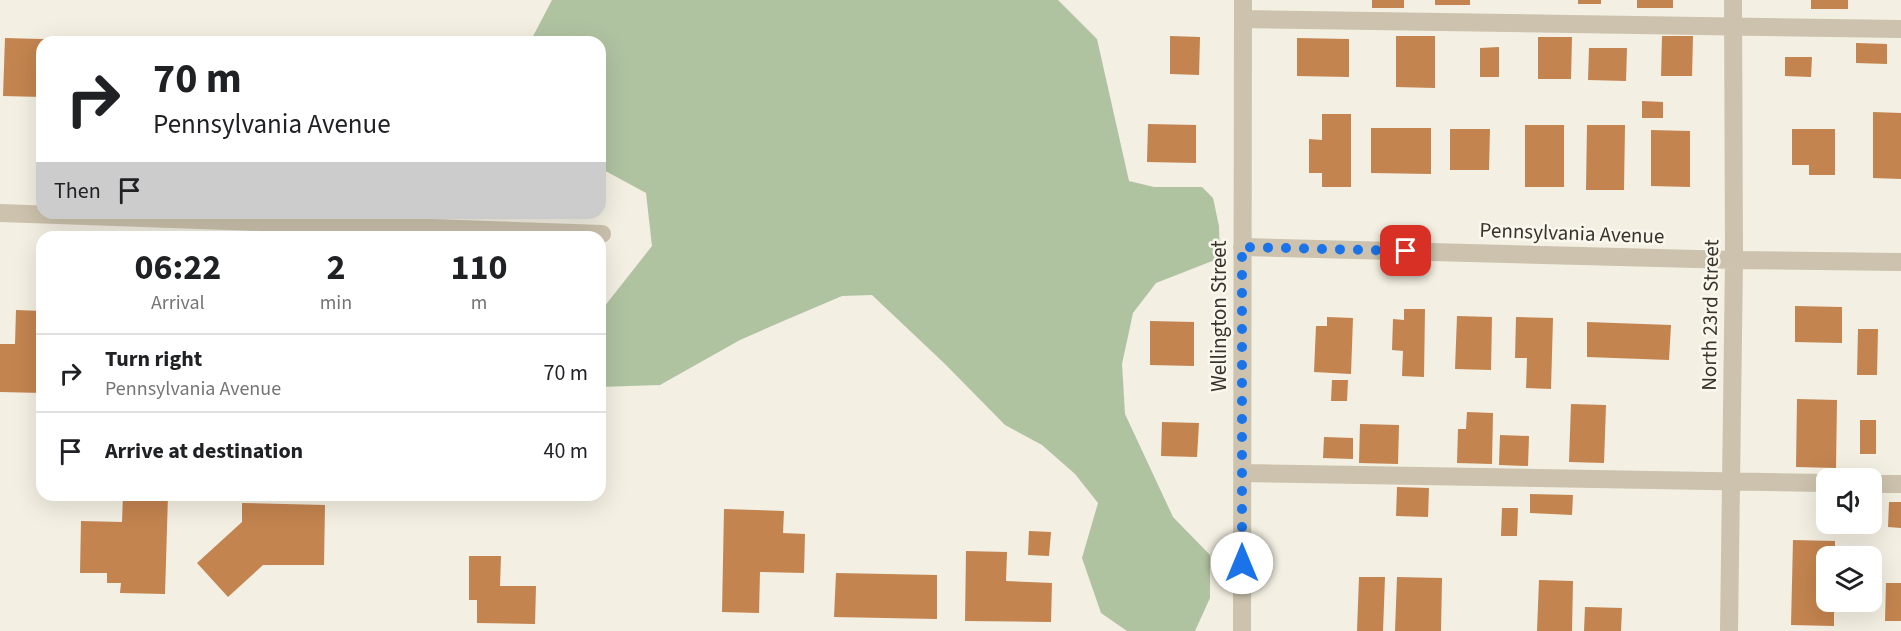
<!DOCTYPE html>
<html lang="en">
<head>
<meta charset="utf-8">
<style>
  body { margin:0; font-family:"Source Sans 3",sans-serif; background:#f2f2f2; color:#202124; height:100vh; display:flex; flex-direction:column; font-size:22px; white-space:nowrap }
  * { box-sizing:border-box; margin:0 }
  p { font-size:20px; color:#757577 }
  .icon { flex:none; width:33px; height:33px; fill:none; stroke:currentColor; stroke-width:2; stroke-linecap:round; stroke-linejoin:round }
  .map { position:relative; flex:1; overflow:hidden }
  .panel { position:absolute; left:36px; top:231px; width:570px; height:270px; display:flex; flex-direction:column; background:#fff; border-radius:18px; box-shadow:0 6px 24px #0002 }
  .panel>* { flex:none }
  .top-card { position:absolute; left:36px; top:36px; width:570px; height:183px; border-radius:18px; box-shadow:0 6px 24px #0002; background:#fff; color:#202124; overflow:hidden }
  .fabs { position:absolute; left:1816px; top:468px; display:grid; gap:12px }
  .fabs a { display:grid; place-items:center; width:66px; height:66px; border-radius:12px; background:#fff; box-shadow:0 6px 24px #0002; font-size:30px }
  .pin { position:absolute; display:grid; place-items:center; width:51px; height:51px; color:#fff; margin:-26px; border-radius:12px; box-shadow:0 3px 9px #0006 }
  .me { position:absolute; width:66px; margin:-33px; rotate:0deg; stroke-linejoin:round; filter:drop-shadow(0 0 4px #0008) }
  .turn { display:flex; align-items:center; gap:21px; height:126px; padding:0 18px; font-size:27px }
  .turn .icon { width:78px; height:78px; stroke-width:2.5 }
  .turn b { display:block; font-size:42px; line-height:51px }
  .then { display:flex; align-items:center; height:57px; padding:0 18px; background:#0003; gap:12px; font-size:22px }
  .eta { display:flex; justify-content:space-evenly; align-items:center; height:102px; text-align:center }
  .eta b { font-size:36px; font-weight:700; line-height:42px }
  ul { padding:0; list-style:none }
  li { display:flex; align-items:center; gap:18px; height:78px; padding:0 18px; border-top:2px solid #e0e0e0 }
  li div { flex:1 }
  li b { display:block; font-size:22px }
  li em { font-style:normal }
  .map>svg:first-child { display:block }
  .green { fill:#b0c3a1 }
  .building { fill:#c3844f }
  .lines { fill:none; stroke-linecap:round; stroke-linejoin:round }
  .minor { stroke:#ccc2ad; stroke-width:18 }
  .route { stroke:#1a73e8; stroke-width:10; stroke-dasharray:0 18 }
  .labels { text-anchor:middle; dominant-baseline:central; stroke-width:5; stroke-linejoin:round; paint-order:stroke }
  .street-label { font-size:21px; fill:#3a332c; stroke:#faf8ee }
</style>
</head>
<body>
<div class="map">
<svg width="1901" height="631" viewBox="0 0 1901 631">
  <rect width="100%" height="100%" fill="#f3efe2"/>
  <path class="green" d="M552,0H1058L1097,39L1129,181L1154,187H1202L1213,198L1219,226L1220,258L1156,283L1133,313L1122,364L1125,414L1173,517L1210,555V598L1195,631H1127L1101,613L1082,558L1098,503L1075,474L1042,445L1005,425L945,364L872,295L842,296L781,322L740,340L660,385L600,387V312L652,246L646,193L600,168V42H530Z"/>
  <path class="building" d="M1372,0H1404V8H1372Z
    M1435,0H1470V5H1435Z
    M1578,0H1601V4H1578Z
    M1637,0H1673V8H1637Z
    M1811,0H1848V9H1811Z
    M1170,36L1200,37L1199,75L1170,74Z
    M1396,36H1435V88L1396,87Z
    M1662,36H1693L1692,76H1661Z
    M1538,37H1572L1571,79H1538Z
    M5,38L76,40L75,42H42V97L3,96Z
    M1297,38L1349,39V77L1297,76Z
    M1856,43L1887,44V64L1856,63Z
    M1499,47V77H1480V48Z
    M1589,48H1627L1626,81L1588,80Z
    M1785,57H1812L1811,77L1785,76Z
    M1642,101L1663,102V118H1642Z
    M1873,112L1901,113V179L1873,178Z
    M1322,114H1351V187H1322V173H1309V139L1322,140Z
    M1148,124L1196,125V163L1147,162Z
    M1525,125H1564V187H1525Z
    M1587,125H1625L1624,190H1586Z
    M1371,128H1431V174L1371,173Z
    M1450,129H1490L1489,170H1450Z
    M1792,129H1835V175H1809V165H1792Z
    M1651,130L1690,131V187L1651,186Z
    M1795,306L1842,307V343L1795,342Z
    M1404,309H1425L1424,377L1402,376L1403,351L1392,350L1393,319L1404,320Z
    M16,310L42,311V393L0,392V344H15Z
    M1457,316L1492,317L1491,370L1455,369Z
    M1327,317L1353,318L1351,374L1314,372L1316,326H1327Z
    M1516,317L1553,318L1551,389L1526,388L1527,358H1515Z
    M1150,321L1194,322V366L1150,365Z
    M1587,322L1671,325L1669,360L1587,357Z
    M1858,329H1878L1877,375H1857Z
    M1332,380H1348L1347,401H1331Z
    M1797,399L1837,400L1836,468L1796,467Z
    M1571,404L1606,405L1604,463L1569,462Z
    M1467,412L1493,413L1492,464L1457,463L1458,429H1466Z
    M1860,420H1876V454H1860Z
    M1162,422L1199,423L1197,457L1161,456Z
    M1360,424L1399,425L1398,464L1359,463Z
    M1500,435L1529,436L1528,466L1499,465Z
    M1324,437L1353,438V459L1323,458Z
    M1397,487L1429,488L1428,517L1396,516Z
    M1530,494L1573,495L1572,515L1530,513Z
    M123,495H168L165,594L120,593L121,583H107V573H80L81,521L122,522Z
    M1889,502H1901V528L1888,527Z
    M242,503L325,505L324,565H263L228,597L197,563L242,522Z
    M1502,508H1518L1517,536H1501Z
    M724,509L784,511L783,533L805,534L804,573L760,572L759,613L722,612Z
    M1029,531L1051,532L1049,556L1028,555Z
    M1793,540L1835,541V556H1827V602H1834V626L1791,625Z
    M966,551L1007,552L1006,581L1052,583L1051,622L965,621Z
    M469,556H501L500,586H536L535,624L477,623V600H469Z
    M836,573L937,575V619L834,617Z
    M1359,577H1385L1383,631H1357Z
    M1397,577L1442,578L1441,631H1395Z
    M1539,580L1573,581L1572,631H1537Z
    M1886,583H1901V621H1885Z
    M1585,607L1622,608L1621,631H1584Z"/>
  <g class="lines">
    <path class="minor" d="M1243,19L1901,29
      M0,213L602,234
      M1242,247L1734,260L1901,262
      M1242,473L1827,483
      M1872,484H1901
      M1242,631L1243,0
      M1729,631L1734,260L1733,0"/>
  </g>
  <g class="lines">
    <path class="route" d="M1242,563V247L1406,251"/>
  </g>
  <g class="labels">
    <g class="street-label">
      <text transform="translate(1572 233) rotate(2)">Pennsylvania Avenue</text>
      <text transform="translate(1710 315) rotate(-89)">North 23rd Street</text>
      <text transform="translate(1219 316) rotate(-90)">Wellington Street</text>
    </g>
  </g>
</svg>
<div class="fabs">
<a><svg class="icon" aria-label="sound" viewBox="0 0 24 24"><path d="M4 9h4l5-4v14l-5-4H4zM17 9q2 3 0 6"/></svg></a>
<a><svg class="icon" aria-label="layers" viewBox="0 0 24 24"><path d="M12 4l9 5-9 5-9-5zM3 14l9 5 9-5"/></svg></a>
</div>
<div class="pin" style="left:1406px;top:251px;background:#d93025"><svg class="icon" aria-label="arrive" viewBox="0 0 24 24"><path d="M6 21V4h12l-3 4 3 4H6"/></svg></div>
<svg class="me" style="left:1242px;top:563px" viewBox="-20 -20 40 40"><circle r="19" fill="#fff"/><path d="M0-13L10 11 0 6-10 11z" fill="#1a73e8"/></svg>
<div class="top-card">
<div class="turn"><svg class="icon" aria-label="right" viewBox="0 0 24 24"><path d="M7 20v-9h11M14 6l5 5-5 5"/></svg><div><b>70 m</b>Pennsylvania Avenue</div></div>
<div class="then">Then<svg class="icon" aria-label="arrive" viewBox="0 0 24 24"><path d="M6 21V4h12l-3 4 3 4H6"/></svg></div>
</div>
<section class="panel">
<div class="eta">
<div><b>06:22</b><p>Arrival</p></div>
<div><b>2</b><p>min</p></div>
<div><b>110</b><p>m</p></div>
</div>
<ul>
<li><svg class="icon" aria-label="right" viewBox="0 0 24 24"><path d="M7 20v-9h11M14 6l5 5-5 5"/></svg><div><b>Turn right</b><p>Pennsylvania Avenue</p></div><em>70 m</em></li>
<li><svg class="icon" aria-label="arrive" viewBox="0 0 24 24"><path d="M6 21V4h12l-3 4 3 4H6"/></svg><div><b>Arrive at destination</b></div><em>40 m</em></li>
</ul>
</section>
</div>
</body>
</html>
